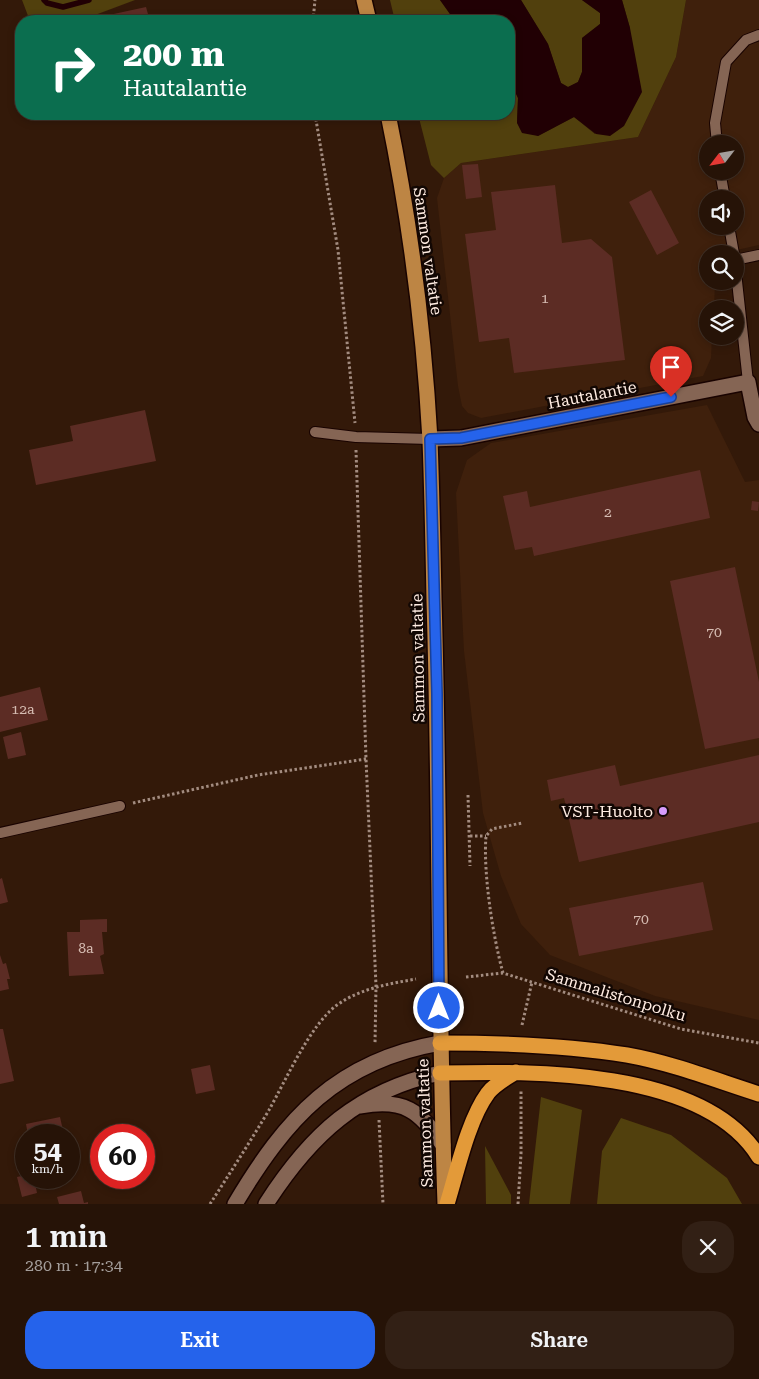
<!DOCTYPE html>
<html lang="en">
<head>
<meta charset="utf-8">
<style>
  body { margin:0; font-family:"Roboto Serif",serif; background:#322015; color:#f1f3f6; height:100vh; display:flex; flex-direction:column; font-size:19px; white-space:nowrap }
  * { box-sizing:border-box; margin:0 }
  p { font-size:16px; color:#a49e9b }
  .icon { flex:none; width:28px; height:28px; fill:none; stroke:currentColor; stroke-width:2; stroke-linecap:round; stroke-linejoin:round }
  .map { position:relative; height:1204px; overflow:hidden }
  .drawer { display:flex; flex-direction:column; background:#261307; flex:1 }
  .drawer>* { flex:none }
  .guide { position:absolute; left:15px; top:15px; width:500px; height:105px; border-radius:20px; box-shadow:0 2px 8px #0003,0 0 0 1px #423228; background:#0b6e4f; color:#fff; overflow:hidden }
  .needle { width:32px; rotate:239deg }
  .tools { position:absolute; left:699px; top:135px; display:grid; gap:10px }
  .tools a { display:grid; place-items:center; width:45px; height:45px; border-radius:50%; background:#261307; box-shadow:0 2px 8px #0003,0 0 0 1px #423228; font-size:25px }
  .speed { position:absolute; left:15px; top:1124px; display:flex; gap:10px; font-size:25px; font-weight:700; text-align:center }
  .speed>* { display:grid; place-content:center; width:65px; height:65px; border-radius:50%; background:#261307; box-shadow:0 2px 8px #0003,0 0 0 1px #423228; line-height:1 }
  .speed small { font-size:12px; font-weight:400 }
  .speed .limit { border:8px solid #d22; background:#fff; color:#111 }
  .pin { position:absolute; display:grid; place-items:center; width:42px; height:42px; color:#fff; margin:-51px -21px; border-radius:50% 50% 50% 0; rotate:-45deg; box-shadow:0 0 5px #0007 }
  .pin .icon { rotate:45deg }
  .me { position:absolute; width:55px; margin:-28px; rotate:0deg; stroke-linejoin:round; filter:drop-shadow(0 0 4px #0008) }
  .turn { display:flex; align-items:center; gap:18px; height:105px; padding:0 25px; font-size:22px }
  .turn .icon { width:65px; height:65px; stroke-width:2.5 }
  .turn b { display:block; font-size:35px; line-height:42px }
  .round { display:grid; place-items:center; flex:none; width:52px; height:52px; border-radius:20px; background:#322015 }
  .overview { display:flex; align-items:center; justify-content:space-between; height:85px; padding:0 25px }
  h1 { font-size:30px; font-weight:600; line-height:38px }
  .button { display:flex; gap:10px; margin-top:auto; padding:10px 25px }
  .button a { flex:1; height:58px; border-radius:20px; background:#2563eb; color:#fff; font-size:20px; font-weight:600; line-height:58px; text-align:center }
  .button a+a { background:#322015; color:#f1f3f6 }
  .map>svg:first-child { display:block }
  .built { fill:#3f200c; fill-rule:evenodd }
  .green { fill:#51400d }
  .water { fill:#210004 }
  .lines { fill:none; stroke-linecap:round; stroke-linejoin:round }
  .stream { stroke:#210004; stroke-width:5.5 }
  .building { fill:#5c2c24 }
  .lane-casing { stroke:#190300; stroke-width:12 }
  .street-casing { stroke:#190300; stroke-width:18 }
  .secondary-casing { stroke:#190300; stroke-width:18 }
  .primary-casing { stroke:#190300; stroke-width:18 }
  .highway-casing { stroke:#190300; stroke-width:18 }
  .path { stroke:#a38c80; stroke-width:3; stroke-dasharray:2.5 2.5; stroke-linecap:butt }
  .lane { stroke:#856554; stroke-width:10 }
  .street { stroke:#856554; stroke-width:15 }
  .secondary { stroke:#856554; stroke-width:15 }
  .primary { stroke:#bd8544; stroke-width:15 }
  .highway { stroke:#e39a39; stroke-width:15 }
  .route-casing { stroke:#184099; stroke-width:12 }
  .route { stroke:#2563eb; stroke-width:9 }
  .poi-dot { fill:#d69bfa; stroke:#120703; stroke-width:2 }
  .labels { text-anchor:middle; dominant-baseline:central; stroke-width:5; stroke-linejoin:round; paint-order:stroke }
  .number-label { font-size:14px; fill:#d6bcb2 }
  .street-label { font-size:16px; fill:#ffece2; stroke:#120703 }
  .poi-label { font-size:16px; fill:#ffece2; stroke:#120703; text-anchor:end }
</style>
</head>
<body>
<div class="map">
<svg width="759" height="1204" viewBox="0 0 759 1204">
  <rect width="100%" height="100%" fill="#331909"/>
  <path class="built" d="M686,0H759V245L719,254H708V281H715L714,309H708V336H712L711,358L703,376L481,418L468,413L462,406L458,386L437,198L444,178L461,163L638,137L676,57ZM708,144H735V171H708ZM708,199H735V226H708Z
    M707,405L745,482L759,480V1020L655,996L550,955L521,924L501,876L483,813L464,651L456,493L467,460L491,443Z"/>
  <path class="green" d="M22,0H135L79,21H30Z
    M390,0H440L455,21H395Z
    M521,0H582L600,13V24L582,38V72L578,82L568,87L561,83L548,44Z
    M622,0H686L676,57L638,137L461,163L444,178L431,165L418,114H509V79L518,98L517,123L538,136L574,117L595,134L630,28Z
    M541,1097L582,1110L570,1204H529Z
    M621,1118L671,1135L727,1178L742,1204H597L602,1151Z
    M485,1146L511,1195V1204H486Z"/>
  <path class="water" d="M440,0H521L548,44L561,83L568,87L578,82L582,72V38L600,24V13L582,0H622L630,28L642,92L624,126L610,136L596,134L574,117L538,136L522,133L517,123L518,98L509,79V21H455Z"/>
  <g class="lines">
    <path class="stream" d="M44,0L47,3L63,7L89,0"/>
  </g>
  <path class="building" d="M146,7L150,21H111L109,15Z
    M478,164L482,197L466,199L462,165Z
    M555,185L562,243L591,239L612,257L625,360L514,373L509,338L479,342L465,234L496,230L491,192Z
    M651,190L679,243L657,255L629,202Z
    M145,410L156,461L36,485L29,450L73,441L70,426Z
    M700,470L710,518L534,556L532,547L515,550L503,496L527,491L530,507Z
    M752,501L759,502L758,511L751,510Z
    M735,567L759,682V738L705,749L670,581Z
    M40,687L48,720L0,732V697Z
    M21,732L26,755L8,759L3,737Z
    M759,755V822L579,862L564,798L551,801L547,780L615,765L620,786Z
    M2,878L8,902L0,904V879Z
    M703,882L713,930L579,956L569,908Z
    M107,919V932H102L104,954L100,956L104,974L69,976L67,932H80V920Z
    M0,955L3,964L6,963L10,979H7L9,989L0,991Z
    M0,1029H3L14,1081L0,1084Z
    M210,1065L215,1090L196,1094L191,1069Z
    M60,1117L64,1135H28L26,1124Z
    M26,1175V1178H34L37,1193L22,1197L17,1177Z
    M81,1191L84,1203L88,1202V1204H59L57,1197Z"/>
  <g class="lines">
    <defs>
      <path id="lane" d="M717,144L715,123L726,62L746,40L759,35
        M720,171L725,199
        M729,226L734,254
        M735,260L759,255
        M735,263L748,382
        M315,432L356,437L430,439
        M0,833L120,806"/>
      <path id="street" d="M430,439L461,438L748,382L755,417L759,424"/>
      <path id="secondary" d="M361,1106C404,1098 420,1111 443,1145
        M235,1204C286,1118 337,1061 440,1043
        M266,1204C311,1134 358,1091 440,1073"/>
      <path id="primary" d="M364,0L369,21
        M388,114C410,221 424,331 430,440C432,493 433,547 434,600C440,801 438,1003 445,1204"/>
      <path id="highway" d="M440,1043C502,1043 565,1045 627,1055C672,1063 715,1080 759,1094
        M440,1073C532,1071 704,1068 759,1157
        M447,1204C457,1172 468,1120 488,1093C495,1084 506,1078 516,1072"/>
    </defs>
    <use href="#lane" class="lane-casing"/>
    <use href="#street" class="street-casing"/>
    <use href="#secondary" class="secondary-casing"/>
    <use href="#primary" class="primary-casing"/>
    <use href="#highway" class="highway-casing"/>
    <path class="path" d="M313,21L315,0
      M315,114L338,250L355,423
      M356,450L366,759L376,986L375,1044
      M468,795L470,866
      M133,803L258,775L366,759
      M470,836H486
      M503,973C493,937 483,873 486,836L492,829L522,823
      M466,977L503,973L681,1029L759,1043
      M522,1025L532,982
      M379,1120L383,1204
      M210,1204C230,1173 250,1142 269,1110C286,1080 310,1025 337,1005C361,988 389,984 416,979
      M518,1204L521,1154V1090"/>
    <use href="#lane" class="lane"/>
    <use href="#street" class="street"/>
    <use href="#secondary" class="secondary"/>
    <use href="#primary" class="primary"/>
    <use href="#highway" class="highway"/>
  </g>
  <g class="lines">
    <defs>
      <path id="route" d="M439,1008L437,694L430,439L461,438L671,397"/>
    </defs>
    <use href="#route" class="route-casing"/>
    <use href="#route" class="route"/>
  </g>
  <circle class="poi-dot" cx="663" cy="811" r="5"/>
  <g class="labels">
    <g class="number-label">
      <text x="545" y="298">1</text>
      <text x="608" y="512">2</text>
      <text x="714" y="632">70</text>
      <text x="23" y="709">12a</text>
      <text x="641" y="919">70</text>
      <text x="86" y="948">8a</text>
    </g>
    <g class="street-label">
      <text transform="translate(428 251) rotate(82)">Sammon valtatie</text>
      <text transform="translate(592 395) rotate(-11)">Hautalantie</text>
      <text transform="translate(418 658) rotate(-91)">Sammon valtatie</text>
      <text transform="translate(616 995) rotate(17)">Sammalistonpolku</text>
      <text transform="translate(425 1123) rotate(-92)">Sammon valtatie</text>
    </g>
    <g class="poi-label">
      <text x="653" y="811">VST-Huolto</text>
    </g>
  </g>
</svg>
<div class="tools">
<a><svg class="needle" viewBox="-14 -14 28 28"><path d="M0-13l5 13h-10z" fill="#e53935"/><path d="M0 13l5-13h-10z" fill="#a49e9b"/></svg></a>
<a><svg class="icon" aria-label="sound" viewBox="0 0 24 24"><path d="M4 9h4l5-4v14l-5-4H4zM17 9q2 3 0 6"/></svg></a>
<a><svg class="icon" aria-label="search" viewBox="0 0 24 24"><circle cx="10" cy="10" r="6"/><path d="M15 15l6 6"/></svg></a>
<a><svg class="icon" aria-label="layers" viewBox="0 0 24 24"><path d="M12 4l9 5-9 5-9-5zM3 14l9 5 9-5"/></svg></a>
</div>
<div class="speed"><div>54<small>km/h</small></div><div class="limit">60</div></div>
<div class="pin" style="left:671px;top:397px;background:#d93025"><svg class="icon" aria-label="arrive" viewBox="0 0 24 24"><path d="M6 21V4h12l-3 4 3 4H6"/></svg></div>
<svg class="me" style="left:439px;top:1008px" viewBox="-20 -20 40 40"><circle r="17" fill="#2563eb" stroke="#fff" stroke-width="3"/><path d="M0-11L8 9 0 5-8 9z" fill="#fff"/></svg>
<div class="guide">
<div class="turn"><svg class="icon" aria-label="right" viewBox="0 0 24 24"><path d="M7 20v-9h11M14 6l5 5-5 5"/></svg><div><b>200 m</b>Hautalantie</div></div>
</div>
</div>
<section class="drawer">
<div class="overview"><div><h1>1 min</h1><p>280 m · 17:34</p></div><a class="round"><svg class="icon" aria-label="close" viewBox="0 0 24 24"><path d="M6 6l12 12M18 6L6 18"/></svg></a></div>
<div class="button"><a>Exit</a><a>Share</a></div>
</section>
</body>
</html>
